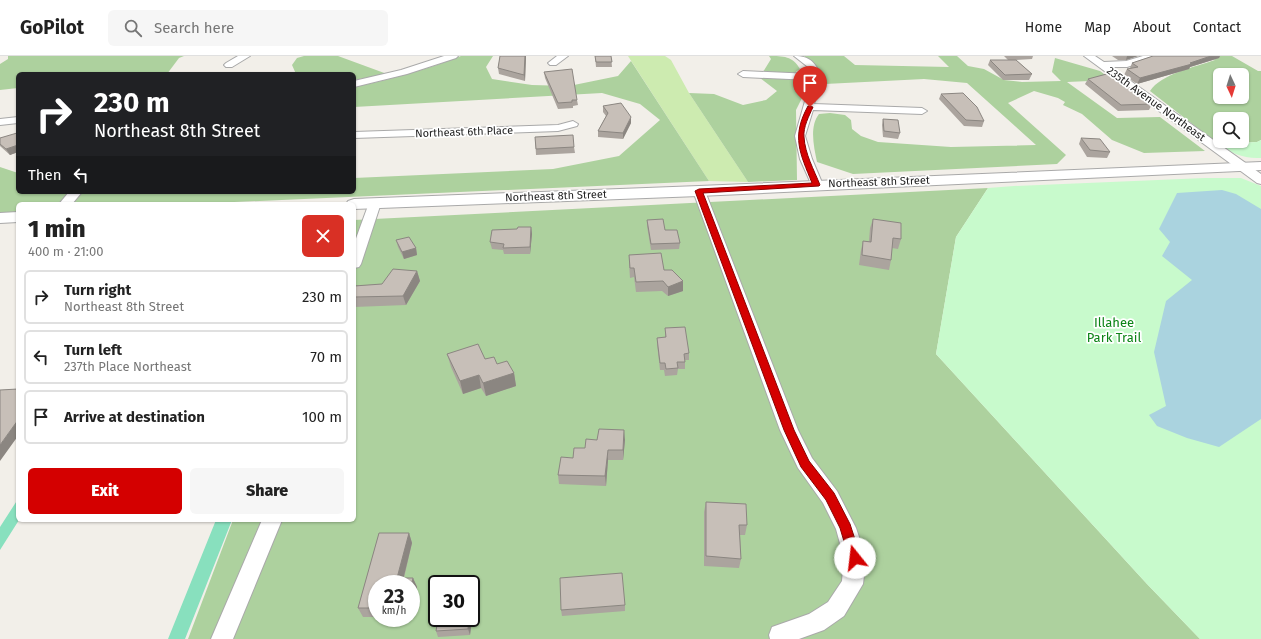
<!DOCTYPE html>
<html lang="en">
<head>
<meta charset="utf-8">
<style>
  body { margin:0; font-family:"Fira Sans",sans-serif; background:#f6f6f6; color:#222; height:100vh; display:flex; flex-direction:column; font-size:15px; white-space:nowrap }
  * { box-sizing:border-box; margin:0 }
  p { font-size:13px; color:#767676 }
  .icon { flex:none; width:22px; height:22px; fill:none; stroke:currentColor; stroke-width:2; stroke-linecap:round; stroke-linejoin:round }
  .map { position:relative; flex:1; overflow:hidden }
  .side { position:absolute; left:16px; top:146px; width:340px; height:320px; display:flex; flex-direction:column; background:#fff; border-radius:6px; box-shadow:0 1px 3px #0004 }
  .side>* { flex:none }
  .top-card { position:absolute; left:16px; top:16px; width:340px; height:122px; border-radius:6px; box-shadow:0 1px 3px #0004; background:#202124; color:#fff; overflow:hidden }
  .needle { width:26px; rotate:176deg }
  .tools { position:absolute; left:1213px; top:12px; display:grid; gap:8px }
  .tools a { display:grid; place-items:center; width:36px; height:36px; border-radius:6px; background:#fff; box-shadow:0 1px 3px #0004; font-size:20px }
  .speed { position:absolute; left:368px; top:519px; display:flex; gap:8px; font-size:20px; font-weight:700; text-align:center }
  .speed>* { display:grid; place-content:center; width:52px; height:52px; border-radius:50%; background:#fff; box-shadow:0 1px 3px #0004; line-height:1 }
  .speed small { font-size:10px; font-weight:400 }
  .speed .limit { border:2px solid #111; border-radius:6px; background:#fff; color:#111 }
  .pin { position:absolute; display:grid; place-items:center; width:34px; height:34px; color:#fff; margin:-41px -17px; border-radius:50% 50% 50% 0; rotate:-45deg; box-shadow:0 0 4px #0007 }
  .pin .icon { rotate:45deg }
  .me { position:absolute; width:44px; margin:-22px; rotate:344deg; stroke-linejoin:round; filter:drop-shadow(0 0 3px #0008) }
  .turn { display:flex; align-items:center; gap:14px; height:84px; padding:0 12px; font-size:18px }
  .turn .icon { width:52px; height:52px; stroke-width:2.5 }
  .turn b { display:block; font-size:28px; line-height:34px }
  .then { display:flex; align-items:center; height:38px; padding:0 12px; background:#0003; gap:8px; font-size:15px }
  .round { display:grid; place-items:center; flex:none; width:42px; height:42px; border-radius:6px; background:#f6f6f6 }
  .head { display:flex; align-items:center; justify-content:space-between; height:68px; padding:0 12px }
  h1 { font-size:24px; font-weight:800; line-height:30px }
  .primary-button { display:flex; gap:8px; margin-top:auto; padding:8px 12px }
  .primary-button a { flex:1; height:46px; border-radius:6px; background:#d40000; color:#fff; font-size:16px; font-weight:800; line-height:46px; text-align:center }
  .primary-button a+a { background:#f6f6f6; color:#222 }
  ul { padding:0; list-style:none }
  li { display:flex; align-items:center; gap:12px; height:54px; margin:0 8px 6px; padding:0 4px; border:2px solid #e0e0e0; border-radius:6px }
  li div { flex:1 }
  li b { display:block; font-size:15px }
  li em { font-style:normal }
  header { display:flex; align-items:center; gap:24px; box-sizing:border-box; height:56px; padding:0 20px; background:#fff; border-bottom:1px solid #e0e0e0 }
  header strong { font-size:19px }
  nav { display:flex; gap:22px; margin-inline-start:auto; font-size:14px }
  .search { width:280px; height:36px; background:#f6f6f6; display:flex; align-items:center; gap:10px; box-sizing:border-box; padding:0 14px; border-radius:6px; color:#767676; font-size:15px }
  .map>svg:first-child { display:block }
  .grass { fill:#cdebb0 }
  .forest { fill:#add19e; fill-rule:evenodd }
  .park { fill:#c8facc }
  .pitch { fill:#88e0be }
  .water { fill:#aad3df }
  .lines { fill:none; stroke-linecap:round; stroke-linejoin:round }
  .minor-casing { stroke:#a9a9a9; stroke-width:2 }
  .tertiary-casing { stroke:#a9a9a9; stroke-width:2 }
  .minor { fill:#fff; fill-rule:evenodd }
  .tertiary { fill:#fff; fill-rule:evenodd }
  .wall { fill:#aba49e }
  .shaded-wall { fill:#8b8681 }
  .building { fill:#c7bfb8; stroke:#8b8681 }
  .route { fill:#d40000; stroke:#8a0000 }
  .labels { text-anchor:middle; dominant-baseline:central; stroke-width:3.5; stroke-linejoin:round; paint-order:stroke }
  .far-street-label { font-size:11px; fill:#222; stroke:#fff }
  .park-label { font-size:13px; fill:#0c8416; stroke:#fff }
</style>
</head>
<body>
<header>
<strong>GoPilot</strong>
<div class="search"><svg class="icon" aria-label="search" viewBox="0 0 24 24"><circle cx="10" cy="10" r="6"/><path d="M15 15l6 6"/></svg>Search here</div>
<nav><a>Home</a><a>Map</a><a>About</a><a>Contact</a></nav>
</header>
<div class="map">
<svg width="1261" height="583" viewBox="0 0 1261 583">
  <rect width="100%" height="100%" fill="#f2efe9"/>
  <path class="grass" d="M628,0H665L671,4L689,37L748,126L709,125Z"/>
  <path class="forest" d="M8,0H184L179,2L167,18H18V32L0,34V8L8,3Z
    M304,0H338L387,18L354,24V18H296L292,9L297,2Z
    M461,0H493L486,11L492,23L532,29L569,30L618,20L631,5L709,125L191,148H18V156H0V111L18,117V136H354V122L553,113L619,100L660,64L640,48L602,37L354,51V31C393,23 425,14 461,0Z
    M769,0C783,0 793,0 800,13L794,17L763,16L771,3Z
    M804,0H844L855,9L949,11L938,0H957L968,10L984,13L1004,24L1022,26L1061,25L1052,16L1055,2L1100,15L1112,24L1067,26L1117,62L1160,61L1205,95L1144,97L1112,84L1082,58L1063,49L1065,46L1058,42L1034,35L1008,47L1066,99L1057,108L853,118L817,106C814,91 809,71 819,58L830,57L845,59L851,64L852,73L861,80L878,86L951,91L1036,89L967,27L924,23L825,28L820,15Z
    M1211,0H1232L1258,15H1261V84L1257,86L1218,88L1150,35C1161,18 1195,11 1215,4ZM1220,19H1242V41H1220ZM1220,63H1242V85H1220Z
    M760,22H787L804,24L806,34L796,54L797,124L748,126L689,37L714,38L743,49L766,44L777,35Z
    M988,132L956,181L936,298L1147,528L1200,583H188L233,464H354V164ZM377,528H411V562H377ZM437,528H471V562H437Z"/>
  <path class="park" d="M1261,84V102C1243,103 1232,97 1218,88L1257,86Z
    M1205,122H1241L1261,130V583H1200L1147,528L936,298L956,181L988,132L1014,130Z"/>
  <path class="pitch" d="M18,443V464H19L0,494V471Z
    M216,464H232L185,583H168Z"/>
  <path class="water" d="M1222,134L1236,138L1261,153V363L1219,391L1187,382L1157,370L1149,359L1166,350L1154,296L1166,245L1192,224L1162,200L1170,186L1159,173L1177,137Z"/>
  <g class="lines">
    <defs>
      <path id="minor" d="M238,0H250L232,11H226L224,9L226,7Z
        M444,0H458L456,2L407,18L354,31V25L401,14Z
        M557,0H568L556,9H550L548,7Z
        M794,0C811,0 815,7 822,21L814,48L922,52L927,55L922,58L813,54L805,80L812,103L823,129L821,132H813L800,103L795,80L811,24L743,21L738,18L743,15L811,18L808,11Z
        M1084,0H1095L1104,6L1126,5L1143,0H1157L1155,2L1127,11H1111L1261,118V128L1257,127Z
        M18,61V67L0,69V63Z
        M573,65L578,68L577,70L558,75L354,82V76L558,69Z
        M699,131L703,132L705,135L798,374L812,402L837,435L856,472L866,502L863,528L844,560L824,574L799,583H770L769,579L772,571L809,558L828,546L842,525L844,502L836,473L823,447L798,412L780,374L693,135L695,132Z
        M69,136H82L72,148H59Z
        M375,143L379,144L381,147L361,208L359,211L354,212V188L369,147L371,144Z
        M262,464H282L233,583H211Z"/>
      <path id="tertiary" d="M1261,106V114L699,140L354,153V148H346L348,145L354,143L699,130Z
        M18,156V166L0,167V157Z"/>
    </defs>
    <use href="#minor" class="minor-casing"/>
    <use href="#tertiary" class="tertiary-casing"/>
    <use href="#minor" class="minor"/>
    <use href="#tertiary" class="tertiary"/>
  </g>
  <path class="wall" d="M500,0H526L525,25L499,18L498,12Z
    M595,0H611L612,11H596Z
    M1004,0H1033L1032,3L1016,4L1032,18L1029,24H1003L988,9L990,4H1008Z
    M1112,0H1138L1126,4H1118Z
    M1153,0H1220L1219,2L1190,11L1189,13L1137,28L1124,19L1127,13H1131L1130,12L1132,7Z
    M544,16L577,44L578,49L573,50V52L558,53L545,22Z
    M1088,23L1126,26L1125,28L1152,48L1149,54L1118,55L1085,28Z
    M941,38L984,65L982,71L964,70L939,43Z
    M603,50L631,67L623,83L598,81V75L606,60L603,56Z
    M883,63L900,77L898,83L883,81L882,69Z
    M18,78V96L10,99L0,90V82Z
    M535,81L574,91L575,97L536,99Z
    M1081,82L1110,96L1107,102L1087,101L1079,88Z
    M873,163L901,183L898,193L892,192L891,204L889,214L859,209L861,194L863,185H869L870,172Z
    M647,164L665,174L680,187L679,193L651,194L647,170Z
    M531,171L532,178L530,198H504L503,194L492,193L490,186L517,173Z
    M396,184L416,192L417,199L404,203L398,191Z
    M629,199L664,214L683,235L668,240L662,235L636,236L634,221L630,222L629,208Z
    M417,215L420,225L406,249L354,251V230L382,228Z
    M665,272L689,297V304H685V313H678L677,319L665,320L664,314H660L657,288V282L665,281Z
    M447,298L485,303L497,308L514,317L516,330L486,340L481,332L463,338L451,311Z
    M597,384H625L623,404H608L606,430L559,428L558,419L585,392Z
    M706,446L747,469L745,479H740L741,503L739,512L704,510V456Z
    M379,477H409L412,487L404,522H413L417,531L411,556V528H377V561H363L358,552Z
    M625,549V555L562,560L561,554Z
    M474,550L470,579L438,581L436,575Z"/>
  <path class="shaded-wall" d="M525,0H526L525,25L524,19Z
    M1127,0H1138L1126,4Z
    M1211,0H1220L1219,2L1190,11L1189,13L1137,28L1140,22Z
    M631,61V67L623,83V77Z
    M18,89V96L10,99L6,93Z
    M531,171L532,178L530,198V191Z
    M416,192L417,199L404,203L402,196Z
    M417,215L420,225L406,249L403,240Z
    M683,225V235L668,240V231Z
    M514,317L516,330L486,340L483,327Z
    M479,319L481,332L463,338L460,325Z
    M18,364V380L0,405V389Z
    M624,374L625,384L623,404V394Z
    M608,394V404L606,430L605,420Z
    M409,477L412,487L402,528L397,522Z
    M413,522L417,531L411,556V530Z
    M472,543L474,550L470,579L468,573L469,562H471Z"/>
  <path class="building" d="M500,0H525L524,19L498,12Z
    M595,0H611L612,6H596Z
    M1153,0H1211L1190,7L1192,8L1140,22L1127,13L1138,11L1132,7Z
    M990,4H1016L1032,18L1005,19Z
    M572,13L577,44H572V46L558,47L544,16Z
    M1114,16L1126,26L1122,27L1152,48L1121,49L1088,23Z
    M963,37L977,51L984,65L966,64L941,38Z
    M621,47L631,61L623,77L598,75L608,57L603,50Z
    M883,63L898,64L900,77L884,75Z
    M17,77L18,78V89L6,93L0,88V82Z
    M573,79L574,91L536,93L535,81Z
    M1081,82L1100,83L1110,96L1090,94Z
    M663,163L665,174H677L680,187L651,188L647,164Z
    M873,163L901,167V183L893,182L891,204L862,199L863,185L871,186Z
    M518,171H531L530,191L503,192L504,188L490,186L492,174L517,173Z
    M409,181L416,192L402,196L396,184Z
    M661,197L664,214H672L683,225L668,231L663,225L636,226L634,212H630L629,199Z
    M393,213L417,215L403,240L354,241V230L382,228Z
    M685,271L689,297L684,298L685,306H677L678,312L666,313L665,307H660L657,282L666,281L665,272Z
    M478,288L485,303L494,301L497,308L507,305L514,317L483,327L479,319L460,325L447,298Z
    M18,333V364L0,389V334Z
    M599,373L624,374L623,394H608L605,420L558,419L561,401L573,402L574,392H585L586,383L597,384Z
    M706,446L746,448L747,469H739L741,503L706,500Z
    M379,477H409L397,522H413L411,530V528H377V552H358Z
    M622,517L625,549L561,554L560,522Z
    M438,562H469L468,573L436,575Z"/>
  <path class="route" d="M808,50L813,51C809,60 803,71 804,81C805,98 814,114 820,129L819,130L703,137L794,374L809,405L834,437L850,468L861,502L859,506L855,508L851,506L849,502L840,472L826,444L801,411L784,374L695,135L699,133L812,127C800,97 791,81 808,50Z"/>
  <g class="labels">
    <g class="far-street-label">
      <text transform="translate(1156 48) rotate(36)">235th Avenue Northeast</text>
      <text transform="translate(464 76) rotate(-2)">Northeast 6th Place</text>
      <text transform="translate(879 126) rotate(-2)">Northeast 8th Street</text>
      <text transform="translate(556 140) rotate(-2)">Northeast 8th Street</text>
    </g>
    <g class="park-label">
      <text x="1114" y="266">Illahee<tspan x="1114" dy="15">Park Trail</tspan></text>
    </g>
  </g>
</svg>
<div class="tools">
<a><svg class="needle" viewBox="-14 -14 28 28"><path d="M0-13l5 13h-10z" fill="#e53935"/><path d="M0 13l5-13h-10z" fill="#767676"/></svg></a>
<a><svg class="icon" aria-label="search" viewBox="0 0 24 24"><circle cx="10" cy="10" r="6"/><path d="M15 15l6 6"/></svg></a>
</div>
<div class="speed"><div>23<small>km/h</small></div><div class="limit">30</div></div>
<div class="pin" style="left:810px;top:51px;background:#d93025"><svg class="icon" aria-label="arrive" viewBox="0 0 24 24"><path d="M6 21V4h12l-3 4 3 4H6"/></svg></div>
<svg class="me" style="left:855px;top:502px" viewBox="-20 -20 40 40"><circle r="19" fill="#fff"/><path d="M0-13L10 11 0 6-10 11z" fill="#d40000"/></svg>
<div class="top-card">
<div class="turn"><svg class="icon" aria-label="right" viewBox="0 0 24 24"><path d="M7 20v-9h11M14 6l5 5-5 5"/></svg><div><b>230 m</b>Northeast 8th Street</div></div>
<div class="then">Then<svg class="icon" aria-label="left" viewBox="0 0 24 24"><path d="M17 20v-9H6M10 6l-5 5 5 5"/></svg></div>
</div>
<section class="side">
<div class="head"><div><h1>1 min</h1><p>400 m · 21:00</p></div><a class="round" style="background:#d93025;color:#fff"><svg class="icon" aria-label="close" viewBox="0 0 24 24"><path d="M6 6l12 12M18 6L6 18"/></svg></a></div>
<ul>
<li><svg class="icon" aria-label="right" viewBox="0 0 24 24"><path d="M7 20v-9h11M14 6l5 5-5 5"/></svg><div><b>Turn right</b><p>Northeast 8th Street</p></div><em>230 m</em></li>
<li><svg class="icon" aria-label="left" viewBox="0 0 24 24"><path d="M17 20v-9H6M10 6l-5 5 5 5"/></svg><div><b>Turn left</b><p>237th Place Northeast</p></div><em>70 m</em></li>
<li><svg class="icon" aria-label="arrive" viewBox="0 0 24 24"><path d="M6 21V4h12l-3 4 3 4H6"/></svg><div><b>Arrive at destination</b></div><em>100 m</em></li>
</ul>
<div class="primary-button"><a>Exit</a><a>Share</a></div>
</section>
</div>
</body>
</html>
